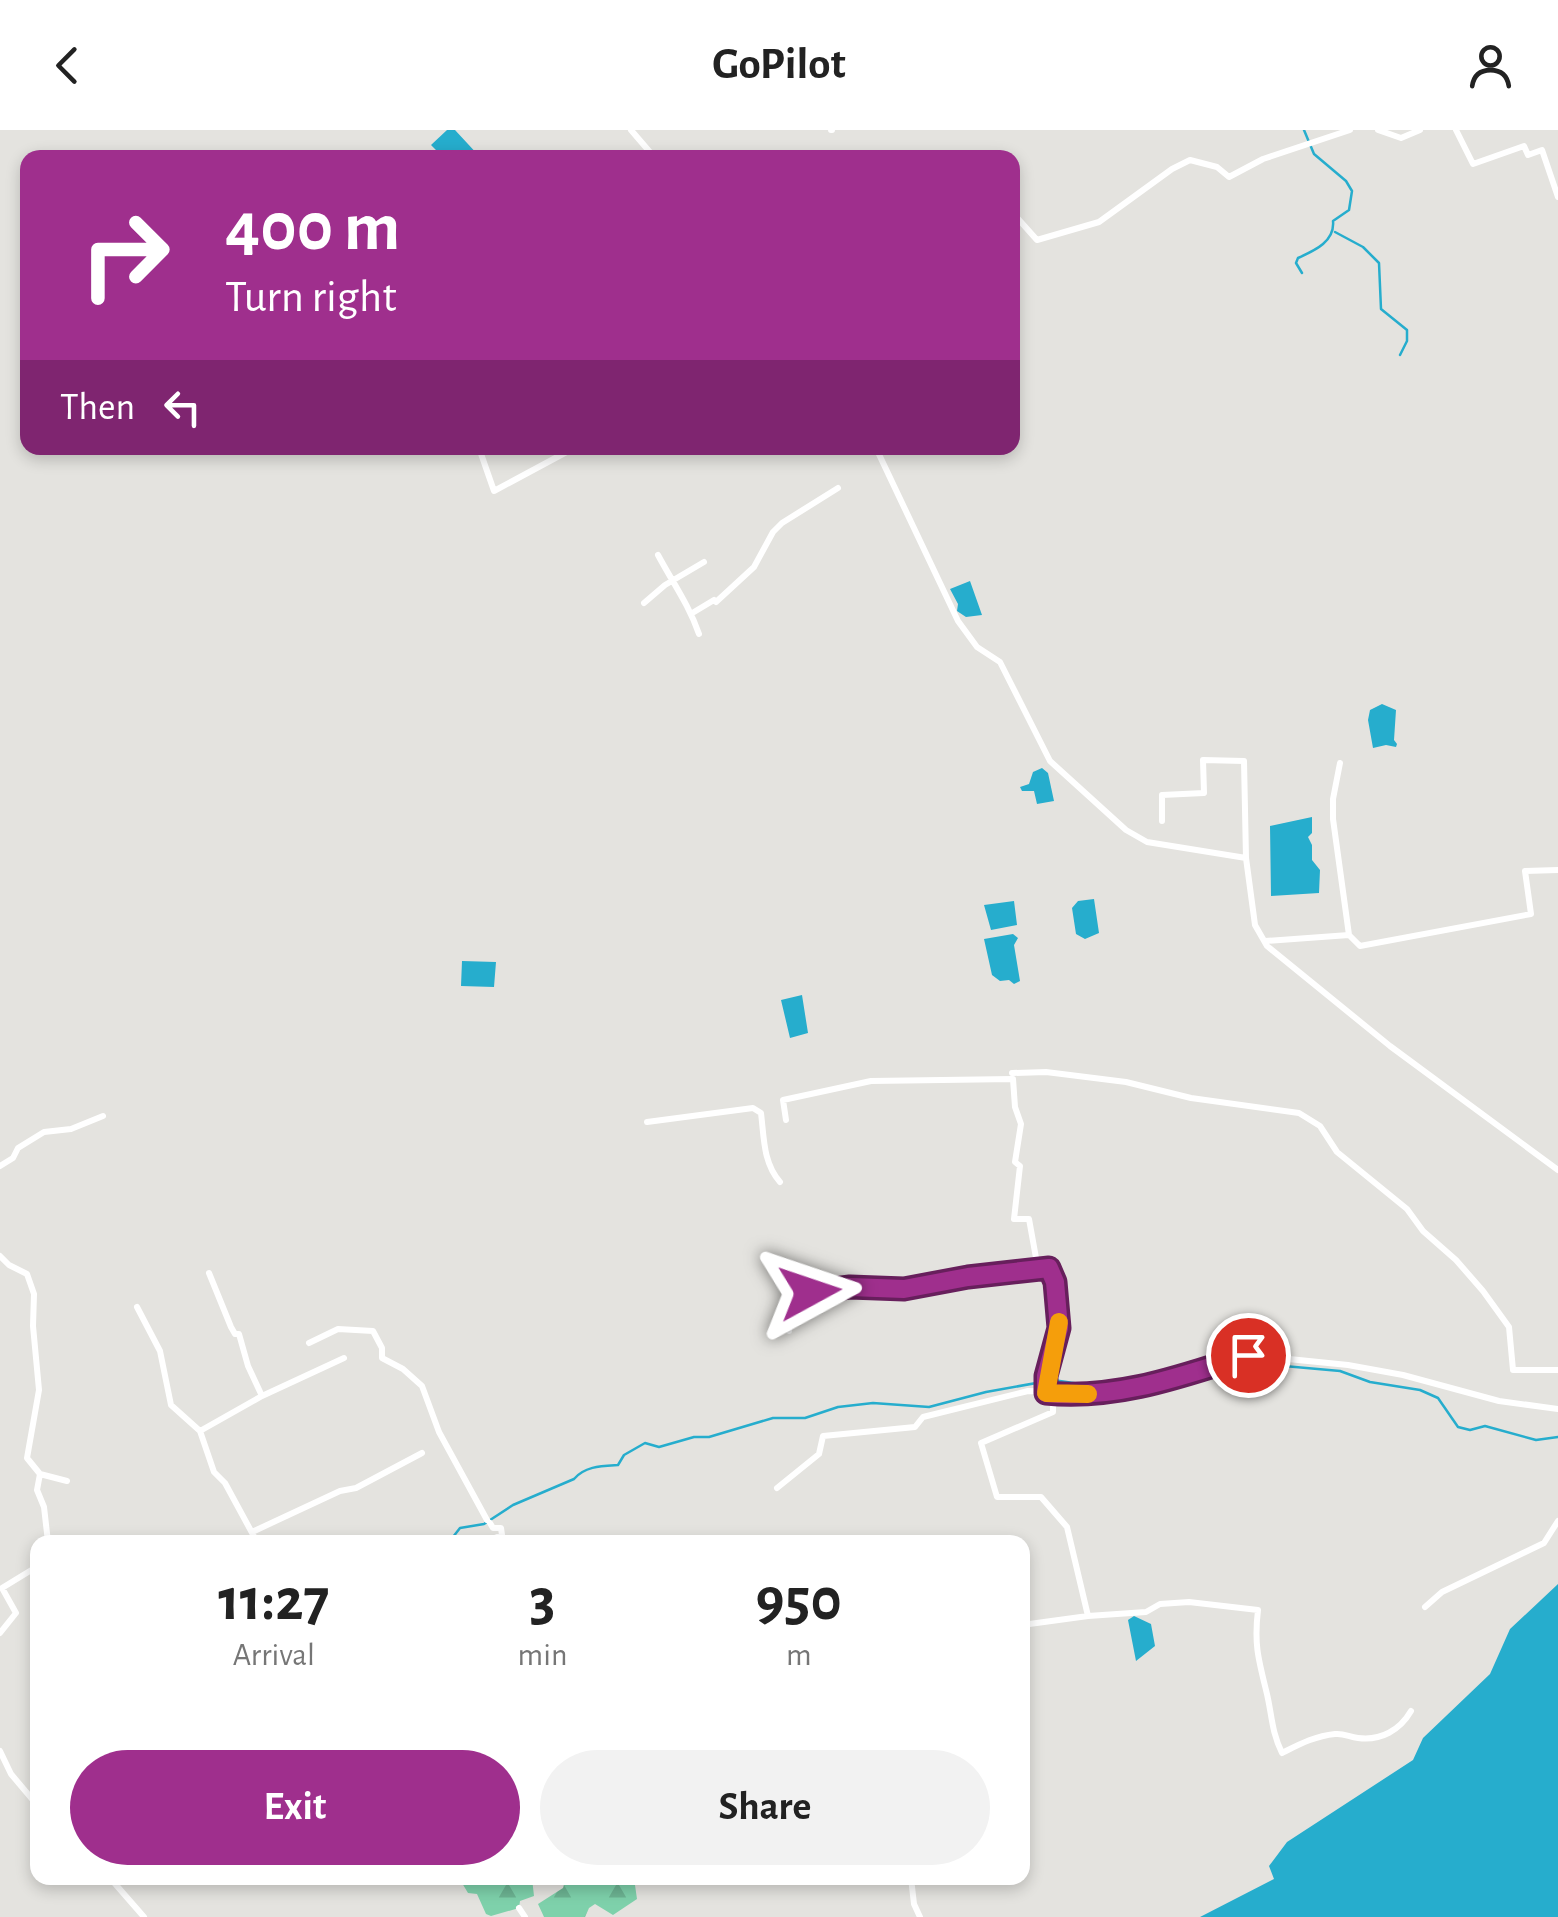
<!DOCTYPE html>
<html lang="en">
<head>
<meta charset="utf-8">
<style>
  body { margin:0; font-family:"Alegreya Sans",sans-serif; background:#f2f2f2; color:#222; height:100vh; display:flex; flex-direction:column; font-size:38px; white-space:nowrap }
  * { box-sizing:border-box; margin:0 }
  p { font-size:32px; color:#767676 }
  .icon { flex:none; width:55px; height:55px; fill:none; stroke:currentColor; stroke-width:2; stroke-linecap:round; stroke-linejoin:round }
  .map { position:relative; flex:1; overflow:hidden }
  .panel { position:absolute; left:30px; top:1405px; width:1000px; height:350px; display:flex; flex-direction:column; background:#fff; border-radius:20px; box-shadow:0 5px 15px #0003 }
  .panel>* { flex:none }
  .hud { position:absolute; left:20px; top:20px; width:1000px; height:305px; border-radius:20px; box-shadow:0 5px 15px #0003; background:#9f2f8d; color:#fff; overflow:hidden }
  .pin { position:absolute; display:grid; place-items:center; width:85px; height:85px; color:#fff; margin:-42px; border:5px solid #fff; border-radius:50%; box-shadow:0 2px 10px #0007 }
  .me { position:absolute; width:110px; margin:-55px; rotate:85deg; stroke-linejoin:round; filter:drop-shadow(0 0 8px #0008) }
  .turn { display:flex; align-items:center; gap:35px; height:210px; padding:0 40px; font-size:45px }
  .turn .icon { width:130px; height:130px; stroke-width:2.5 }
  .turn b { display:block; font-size:70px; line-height:85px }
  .then { display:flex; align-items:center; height:95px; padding:0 40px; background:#0003; gap:20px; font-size:38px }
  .eta { display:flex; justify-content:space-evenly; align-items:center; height:170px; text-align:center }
  .eta b { font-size:60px; font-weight:700; line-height:70px }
  .cta { display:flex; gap:20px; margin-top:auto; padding:20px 40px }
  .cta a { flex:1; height:115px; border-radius:60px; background:#9f2f8d; color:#fff; font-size:40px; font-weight:700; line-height:115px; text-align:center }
  .cta a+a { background:#f2f2f2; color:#222 }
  header { display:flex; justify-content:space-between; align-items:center; height:130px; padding:0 40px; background:#fff; font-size:45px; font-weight:700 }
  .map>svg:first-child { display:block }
  .forest { fill:url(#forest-firs) }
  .water { fill:#26adcd }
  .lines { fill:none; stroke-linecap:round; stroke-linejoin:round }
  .stream { stroke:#26adcd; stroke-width:2.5 }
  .minor { stroke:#fff; stroke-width:6 }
  .route-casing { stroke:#671f5c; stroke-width:25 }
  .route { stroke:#9f2f8d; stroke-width:18 }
  .slow { stroke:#f59e0b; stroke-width:18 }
</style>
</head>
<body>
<header><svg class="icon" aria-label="back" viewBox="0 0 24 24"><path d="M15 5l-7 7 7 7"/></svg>GoPilot<svg class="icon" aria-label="person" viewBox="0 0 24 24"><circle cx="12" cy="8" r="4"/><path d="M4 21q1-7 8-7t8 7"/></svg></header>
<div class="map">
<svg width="1558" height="1787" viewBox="0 0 1558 1787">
  <defs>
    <pattern id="forest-firs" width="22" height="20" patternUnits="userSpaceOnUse" patternTransform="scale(2.5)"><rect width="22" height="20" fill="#7ed1ab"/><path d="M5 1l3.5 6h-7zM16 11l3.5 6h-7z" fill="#6cb392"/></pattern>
  </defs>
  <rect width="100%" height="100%" fill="#e4e3df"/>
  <path class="forest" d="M459,1748H532L534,1766L520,1771L519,1778L491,1786L486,1784L477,1764L468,1763Z
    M566,1748H634L637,1769L613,1785L595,1774L589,1778L585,1787H544L538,1774L563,1758Z"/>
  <path class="water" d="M447,0H455L480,27H443L431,15Z
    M970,451L982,485L966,487L957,481L958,474L950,459Z
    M1382,574L1396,580L1394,610L1397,614L1396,617L1386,615L1373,618L1368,590L1370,580Z
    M1042,638L1048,643L1054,671L1037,674L1034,661H1022L1020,657L1029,654L1033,642Z
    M1312,687V703L1308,707L1312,715V730L1320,740L1319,763L1271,766L1270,696Z
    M1094,769L1099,803L1085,809L1076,804L1072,778L1078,771Z
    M1014,771L1017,795L991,800L984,775Z
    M1013,804L1018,808L1014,815L1020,851L1014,854L1009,850L1000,851L992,845L984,809Z
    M462,831L496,832L494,857L461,856Z
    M802,865L808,903L790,908L781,870Z
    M1558,1454V1787H1200L1274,1749L1269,1736L1287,1712L1413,1630L1423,1608L1490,1544L1510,1499Z
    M1134,1486L1151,1494L1155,1516L1136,1531L1128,1490Z"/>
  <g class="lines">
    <path class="stream" d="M1335,102L1363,117L1379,133L1381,179L1407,200V211L1400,225
      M1302,143L1296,133L1298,128C1316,120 1335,111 1333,91L1349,80L1352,61L1346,51L1314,24L1304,0
      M1239,1232L1340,1241L1370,1252L1420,1260L1438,1268L1458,1297L1470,1300L1485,1296L1536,1310L1558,1307
      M453,1407L460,1398L484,1394L513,1375L574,1349C585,1336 602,1336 618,1335L624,1325L645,1313L659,1317L694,1307H709L773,1288H805L838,1277L873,1273L929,1277L986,1262L1053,1250L1087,1255L1197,1238"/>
    <path class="minor" d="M631,0L655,28
      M831,0H832
      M1378,0L1401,8L1420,0
      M1456,0L1473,34L1524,16L1528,25L1542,20L1558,67
      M1012,82L1037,110L1099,92L1172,39L1190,30L1217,37L1229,47L1263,29L1350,0
      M479,318L494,361L574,318
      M876,318L958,491L977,517L1000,532L1050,631L1126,700L1147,712L1246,728L1255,795L1267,816L1390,916L1558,1040
      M658,425C673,453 689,475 699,504
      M716,472L754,437L773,402L782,393L838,358
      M644,473L665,455L704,432
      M694,482L714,470
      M1340,633L1333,669V689L1349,805
      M1162,691V665L1204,663L1203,630L1244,631L1246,728
      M1265,811L1349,805L1360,816L1531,784L1525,741L1558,740
      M1012,943L1046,942L1126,952L1191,968L1299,983L1320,996L1337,1022L1407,1079L1423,1101L1456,1130L1483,1161L1509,1197L1513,1240H1558
      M786,990L783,970L871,951L1013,949L1015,977L1021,994L1015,1032L1020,1036L1014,1089H1029L1038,1139
      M647,992L753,978L761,983C764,1007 763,1033 780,1052
      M0,1036L13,1028L18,1018L44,1002L71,999L103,986
      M0,1126L9,1135L27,1144L34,1164L33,1196L39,1260L27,1328L40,1344L67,1351
      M209,1143L231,1197L235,1204H239L248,1236L262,1266
      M137,1177L160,1221L171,1275L200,1301L214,1342L225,1353L257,1412
      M789,1201L785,1169L793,1164L850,1157L904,1159L968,1147L1049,1138C1057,1147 1054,1156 1056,1168C1061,1210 1047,1226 1046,1263
      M309,1213L338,1199L373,1201L382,1218V1228L403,1239L422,1256L439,1302L487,1390
      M200,1301L262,1266L344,1228
      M40,1344L37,1360L44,1377L48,1412
      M777,1358L819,1324L823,1306L915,1297L923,1287L1028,1261L1090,1263L1139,1259L1249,1225L1348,1235L1403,1245L1499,1271L1558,1279
      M252,1402L340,1361L356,1358L422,1323
      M485,1412L502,1405L501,1398H493L490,1393
      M1425,1477L1442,1462L1544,1413L1558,1391
      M1088,1486L1146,1482L1160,1474L1189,1472L1258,1480C1254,1513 1258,1528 1266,1560C1272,1583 1271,1601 1282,1623C1300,1614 1315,1606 1335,1604C1344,1603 1349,1607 1358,1608C1381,1611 1400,1600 1411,1581
      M1022,1495L1088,1486L1067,1397L1041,1367H997L981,1313L1053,1282V1264
      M0,1503L16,1483L2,1458L38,1436
      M0,1621L11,1644L38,1676
      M110,1748L144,1787
      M911,1748L914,1774L920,1787
      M519,1778L525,1787"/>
  </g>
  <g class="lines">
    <defs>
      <path id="route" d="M810,1162L850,1157L904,1159L968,1147L1049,1138L1055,1152L1059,1198L1046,1246V1263C1117,1270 1182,1246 1248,1225"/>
    </defs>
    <use href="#route" class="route-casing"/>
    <use href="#route" class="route"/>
    <path class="slow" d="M1059,1192L1046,1263L1088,1264"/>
  </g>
</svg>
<div class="pin" style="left:1248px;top:1225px;background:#d93025"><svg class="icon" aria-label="arrive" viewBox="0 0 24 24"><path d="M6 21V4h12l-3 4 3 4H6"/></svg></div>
<svg class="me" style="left:810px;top:1162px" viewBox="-20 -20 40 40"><path d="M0-17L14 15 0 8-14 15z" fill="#9f2f8d" stroke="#fff" stroke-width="4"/></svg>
<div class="hud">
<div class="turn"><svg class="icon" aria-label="right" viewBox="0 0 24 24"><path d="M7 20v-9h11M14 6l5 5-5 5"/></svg><div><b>400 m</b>Turn right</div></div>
<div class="then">Then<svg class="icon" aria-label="left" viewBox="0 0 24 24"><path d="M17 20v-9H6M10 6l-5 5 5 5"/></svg></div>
</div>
<section class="panel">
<div class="eta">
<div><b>11:27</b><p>Arrival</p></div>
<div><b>3</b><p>min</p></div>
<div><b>950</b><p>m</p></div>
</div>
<div class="cta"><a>Exit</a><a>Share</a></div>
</section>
</div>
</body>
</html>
